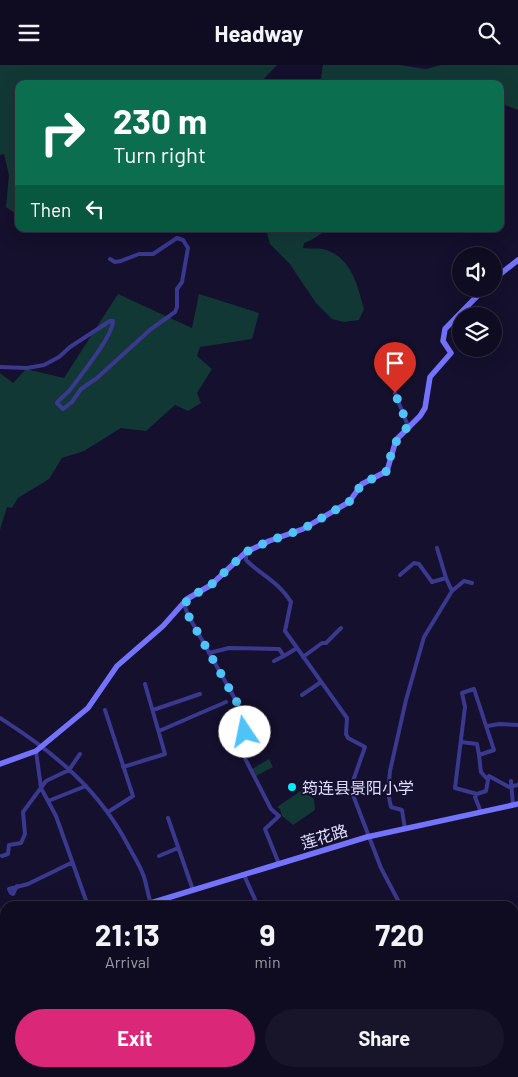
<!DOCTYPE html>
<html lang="en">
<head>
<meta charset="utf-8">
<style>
  body { margin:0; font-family:Barlow,"Noto Sans SC",sans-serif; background:#18152a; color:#f1f3f6; height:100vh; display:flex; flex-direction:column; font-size:19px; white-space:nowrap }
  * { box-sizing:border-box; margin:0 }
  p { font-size:16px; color:#9b9ba5 }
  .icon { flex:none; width:28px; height:28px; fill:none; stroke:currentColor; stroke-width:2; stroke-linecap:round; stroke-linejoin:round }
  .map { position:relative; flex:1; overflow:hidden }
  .drawer { position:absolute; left:0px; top:836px; width:519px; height:176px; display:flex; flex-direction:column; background:#0f0c22; border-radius:15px 15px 0 0; box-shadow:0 5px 20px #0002,0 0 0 1px #2f2c40 }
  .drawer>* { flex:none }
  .hud { position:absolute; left:15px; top:15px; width:489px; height:152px; border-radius:10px; box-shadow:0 5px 20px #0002,0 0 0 1px #2f2c40; background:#0b6e4f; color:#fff; overflow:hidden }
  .fabs { position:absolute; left:452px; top:182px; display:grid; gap:10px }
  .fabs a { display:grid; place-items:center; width:50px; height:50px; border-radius:50%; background:#0f0c22; box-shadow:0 5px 20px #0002,0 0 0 1px #2f2c40; font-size:25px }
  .pin { position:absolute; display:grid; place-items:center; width:42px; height:42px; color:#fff; margin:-51px -21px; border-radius:50% 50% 50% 0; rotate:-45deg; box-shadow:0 0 5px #0007 }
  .pin .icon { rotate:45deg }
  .me { position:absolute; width:55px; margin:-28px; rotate:349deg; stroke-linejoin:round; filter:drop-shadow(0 0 4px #0008) }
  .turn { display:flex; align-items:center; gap:18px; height:105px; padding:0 15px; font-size:22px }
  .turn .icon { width:65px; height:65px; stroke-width:2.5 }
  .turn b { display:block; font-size:35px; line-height:42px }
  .then { display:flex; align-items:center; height:48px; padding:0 15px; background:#0003; gap:10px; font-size:19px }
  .eta { display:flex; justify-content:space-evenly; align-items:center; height:85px; text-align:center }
  .eta b { font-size:30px; font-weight:700; line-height:35px }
  .button { display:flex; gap:10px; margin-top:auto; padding:10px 15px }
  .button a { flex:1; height:58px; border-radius:30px; background:#db2777; color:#fff; font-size:20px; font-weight:700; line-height:58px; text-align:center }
  .button a+a { background:#18152a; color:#f1f3f6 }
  header { display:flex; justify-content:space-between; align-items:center; height:65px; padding:0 15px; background:#0f0c22; font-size:22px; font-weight:700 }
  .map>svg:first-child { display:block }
  .green { fill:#123836 }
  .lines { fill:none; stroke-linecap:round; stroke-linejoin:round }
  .street { stroke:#3a388f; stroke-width:4 }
  .secondary { stroke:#7473ff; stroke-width:5.5 }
  .route { stroke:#4fc3f7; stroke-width:9; stroke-dasharray:0 16.2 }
  .poi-dot { fill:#08ebff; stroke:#14102d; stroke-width:2 }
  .labels { text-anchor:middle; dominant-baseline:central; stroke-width:4; stroke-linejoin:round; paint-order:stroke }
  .poi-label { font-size:16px; fill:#e0dcff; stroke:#14102d; text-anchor:start }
  .street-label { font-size:16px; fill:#e0dcff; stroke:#14102d }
</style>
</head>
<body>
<header><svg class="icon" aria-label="menu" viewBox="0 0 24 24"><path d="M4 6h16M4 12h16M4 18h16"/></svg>Headway<svg class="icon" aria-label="search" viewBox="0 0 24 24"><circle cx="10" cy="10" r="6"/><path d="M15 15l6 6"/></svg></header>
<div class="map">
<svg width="518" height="1012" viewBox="0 0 518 1012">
  <rect width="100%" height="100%" fill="#14102d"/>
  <path class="green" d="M0,0H277L259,19H19V151L6,142L9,110L4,89L0,90Z
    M323,0H399L426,4L441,0H518V45L500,38V19H320Z
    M266,164H328L313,174L304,178L303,183C310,184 317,183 323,184C351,191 357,219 364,244L359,255L344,257L332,254L316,238L289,198L270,179Z
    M118,229L192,263L199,229L259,248L252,274L200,282L197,291L212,304L197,328L201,338L188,346L175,340L146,366L121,363L84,386L62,393L49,414L18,433L12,443L7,442L0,465V308L13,318L26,304L64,313Z
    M269,694L273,702L256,711L252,704Z
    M305,723V727L314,734L315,745L293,760L282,751L280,744L277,742Z
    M5,973V1008H37L40,1012H0V974Z"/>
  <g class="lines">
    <path class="street" d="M0,302L27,303L44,300L59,292L70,282L110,256H113C113,271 80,311 70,325C66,330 60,333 57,338L63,344L72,337L81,324L97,313L151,264L175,247L177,242V224L182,217L188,183L183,175L177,173L153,189H139L121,196L115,197L110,194
      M395,328L408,361
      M437,483L446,513
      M246,487V495C261,510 280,518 291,537L285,566L347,653L346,669L348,673L365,682L353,716V730L381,803L401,841
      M400,510L414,498L419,499L432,517L446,513L452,526
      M187,536L185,542L188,550L244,650L246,660L245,667L235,674L271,744L279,751L265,764L279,799
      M209,588L229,583L279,584L284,591L297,583
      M303,592L322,578H326L341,563
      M274,596L284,591
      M302,630L321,617
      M105,645L133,731L108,747
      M153,645L200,629
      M0,653C55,688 100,725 130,784C135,793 141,802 144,812C147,821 148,832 152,841
      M488,661L499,659L518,660
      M159,666L226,637
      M461,677L477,679L479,690L494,685L474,624L462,628L465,642L455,723L477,729L475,732L481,747
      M36,686L41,723L56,751L88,841
      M123,702L165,689L145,619
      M489,711L509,722L518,720
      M511,716L513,740
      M477,729L486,726L488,715L481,707L479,690
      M48,736L86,721
      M168,753L193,825
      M405,764L402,745L391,742L388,728L390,706L406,635L424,572L452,526L464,516L472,518
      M2,791L8,789L9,780L21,778L25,769L23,747L46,716L69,705L80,689
      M159,791L178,783
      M244,810L258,841
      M17,821L13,829L11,828L9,824L28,819L71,798
      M514,949L518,945
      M514,957L518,961
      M231,1008L239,1012"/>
    <path class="secondary" d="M494,214L518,195
      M0,699L36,686L88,643L117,601L163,561L187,534L211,520L246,487L269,476L303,464L349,437L362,419L387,406L396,375L420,351L425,343L430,312L451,288L443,276L445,264L484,224
      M141,841L367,772L518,739
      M0,884L5,882"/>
  </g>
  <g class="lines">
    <path class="route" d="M245,667L246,660L244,650L188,550L185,542L187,534L211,520L246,487L269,476L303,464L349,437L362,419L387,406L393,381L408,361L395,328"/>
  </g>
  <circle class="poi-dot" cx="292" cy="722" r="5"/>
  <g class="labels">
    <g class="poi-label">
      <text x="302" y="722">筠连县景阳小学</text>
    </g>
    <g class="street-label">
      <text transform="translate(324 771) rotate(-17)">莲花路</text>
    </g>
  </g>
</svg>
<div class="fabs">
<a><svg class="icon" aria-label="sound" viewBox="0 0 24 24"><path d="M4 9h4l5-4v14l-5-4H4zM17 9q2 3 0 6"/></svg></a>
<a><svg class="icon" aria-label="layers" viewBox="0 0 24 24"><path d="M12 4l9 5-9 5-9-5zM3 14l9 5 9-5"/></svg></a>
</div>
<div class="pin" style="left:395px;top:328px;background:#d93025"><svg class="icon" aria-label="arrive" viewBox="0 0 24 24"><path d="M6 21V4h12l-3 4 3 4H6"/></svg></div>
<svg class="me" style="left:245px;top:667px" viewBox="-20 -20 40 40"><circle r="19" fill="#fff"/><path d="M0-13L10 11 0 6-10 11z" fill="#4fc3f7"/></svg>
<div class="hud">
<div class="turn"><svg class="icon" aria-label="right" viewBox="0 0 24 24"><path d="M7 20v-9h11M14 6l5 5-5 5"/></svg><div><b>230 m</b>Turn right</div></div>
<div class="then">Then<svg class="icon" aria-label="left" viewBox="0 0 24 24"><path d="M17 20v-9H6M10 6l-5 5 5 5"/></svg></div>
</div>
<section class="drawer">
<div class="eta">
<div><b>21:13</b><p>Arrival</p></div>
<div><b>9</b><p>min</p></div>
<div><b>720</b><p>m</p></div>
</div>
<div class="button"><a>Exit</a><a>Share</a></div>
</section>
</div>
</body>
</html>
